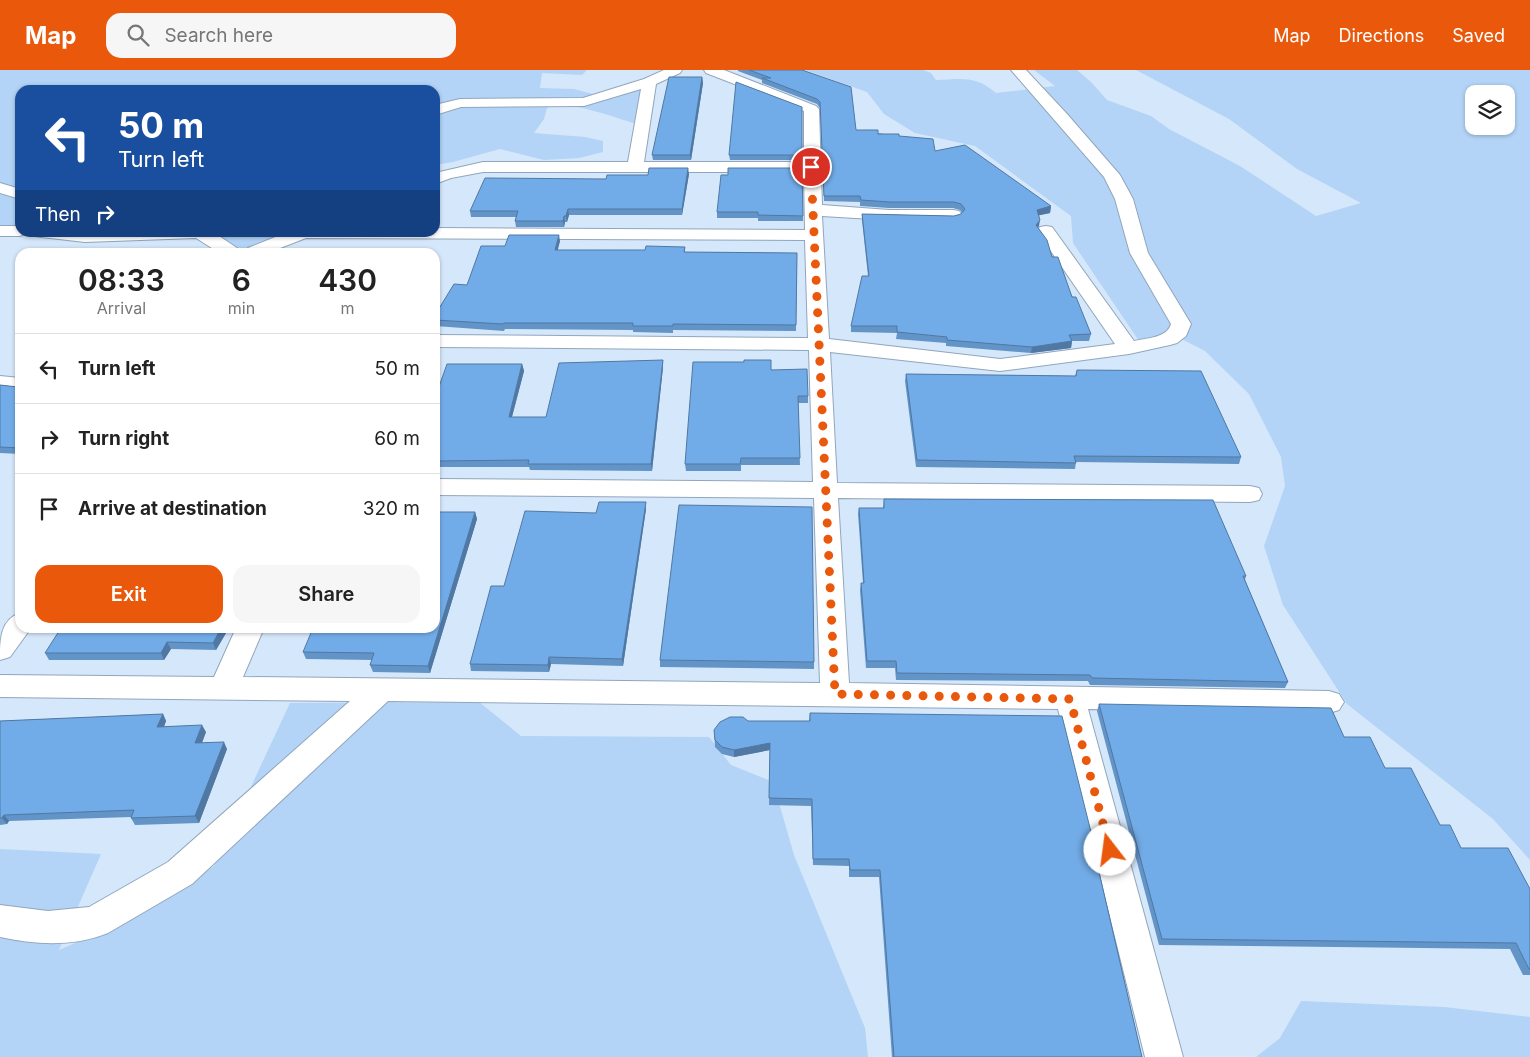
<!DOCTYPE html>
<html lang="en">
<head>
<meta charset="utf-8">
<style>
  body { margin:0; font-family:Inter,sans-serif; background:#f6f6f6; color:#222; height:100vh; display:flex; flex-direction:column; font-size:19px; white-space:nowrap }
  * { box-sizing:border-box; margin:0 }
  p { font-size:16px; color:#767676 }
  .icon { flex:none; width:28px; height:28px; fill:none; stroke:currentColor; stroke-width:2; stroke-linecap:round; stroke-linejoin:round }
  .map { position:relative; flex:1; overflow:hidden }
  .sheet { position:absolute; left:15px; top:178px; width:425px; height:385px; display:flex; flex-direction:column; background:#fff; border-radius:15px; box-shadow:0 1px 4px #0004 }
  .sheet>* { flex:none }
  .top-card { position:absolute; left:15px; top:15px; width:425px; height:152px; border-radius:15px; box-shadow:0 1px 4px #0004; background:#1a4fa0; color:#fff; overflow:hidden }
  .fabs { position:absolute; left:1465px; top:15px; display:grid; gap:10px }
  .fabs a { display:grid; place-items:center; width:50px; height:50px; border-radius:10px; background:#fff; box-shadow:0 1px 4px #0004; font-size:25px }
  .pin { position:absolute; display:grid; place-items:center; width:42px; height:42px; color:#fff; margin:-21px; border:2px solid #fff; border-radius:50%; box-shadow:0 1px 5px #0007 }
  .me { position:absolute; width:55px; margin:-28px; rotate:345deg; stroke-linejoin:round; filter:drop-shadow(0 0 4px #0008) }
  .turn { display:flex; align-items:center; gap:18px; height:105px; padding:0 20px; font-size:22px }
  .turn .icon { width:65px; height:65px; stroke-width:2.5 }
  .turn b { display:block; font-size:35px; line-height:42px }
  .then { display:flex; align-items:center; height:48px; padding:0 20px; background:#0003; gap:10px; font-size:19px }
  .eta { display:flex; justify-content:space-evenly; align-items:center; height:85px; text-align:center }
  .eta b { font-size:30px; font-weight:600; line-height:35px }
  .action { display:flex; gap:10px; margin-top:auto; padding:10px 20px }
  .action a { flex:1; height:58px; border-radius:15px; background:#ea580c; color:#fff; font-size:20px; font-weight:600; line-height:58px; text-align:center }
  .action a+a { background:#f6f6f6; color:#222 }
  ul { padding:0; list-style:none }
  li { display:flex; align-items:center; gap:15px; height:70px; padding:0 20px; border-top:1px solid #e0e0e0 }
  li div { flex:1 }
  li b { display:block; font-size:19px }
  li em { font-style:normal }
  header { display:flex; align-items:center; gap:30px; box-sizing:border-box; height:70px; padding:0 25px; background:#ea580c; color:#fff }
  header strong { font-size:24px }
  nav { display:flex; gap:28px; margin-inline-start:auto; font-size:18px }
  .search { width:350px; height:45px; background:#f6f6f6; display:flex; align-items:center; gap:12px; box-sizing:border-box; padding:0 18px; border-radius:15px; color:#767676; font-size:19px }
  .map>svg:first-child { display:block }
  .green { fill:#b3d4f6; fill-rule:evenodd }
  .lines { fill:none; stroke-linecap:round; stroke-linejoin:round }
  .street-casing { stroke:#91a6bc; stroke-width:2 }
  .street { fill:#fff; fill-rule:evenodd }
  .wall { fill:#6294c8 }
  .shaded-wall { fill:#5078a2 }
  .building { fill:#72ace8; stroke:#5078a2 }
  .route { stroke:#ea580c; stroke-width:9; stroke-dasharray:0 16.2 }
</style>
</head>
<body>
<header>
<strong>Map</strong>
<div class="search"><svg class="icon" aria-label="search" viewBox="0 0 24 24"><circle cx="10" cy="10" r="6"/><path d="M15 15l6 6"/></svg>Search here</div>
<nav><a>Map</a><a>Directions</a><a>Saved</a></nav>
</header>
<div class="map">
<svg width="1530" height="987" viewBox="0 0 1530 987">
  <rect width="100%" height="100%" fill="#d5e7fa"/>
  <path class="green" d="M0,0H587L582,5L542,3L540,18L574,19L608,28L644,15L634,53C615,48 564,28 547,38L544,49L534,63L585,67L603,71V82L579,88L544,90L500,79L453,92L435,95V20H20V160H0Z
    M805,0H923L931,3L936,10C961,9 976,5 996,23L1055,16L1034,0H1077L1091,12L1107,30L1151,46L1169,59L1240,96L1316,146L1361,133L1297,99L1229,49L1136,0H1530V790L1493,749L1347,634L1283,535L1264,476L1285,416L1281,387L1249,324L1205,281L1172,264L1139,271L1073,173L1071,146L975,76L915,63L884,44L867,22ZM1474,24H1506V56H1474Z
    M214,163H291L252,180H235Z
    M479,632L521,666L709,667L731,695L773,712L794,785L865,958L868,987H0V779L101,784L59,880L144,843L214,796L290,633Z
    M1301,931L1444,937L1530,947V987H1256L1280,968Z"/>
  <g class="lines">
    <defs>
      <path id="street" d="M664,0H682L680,3L656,14L644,92H804V41L706,3L704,0H724L816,36L819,39L822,135L889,140H953L959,141L962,145L959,149L953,150H889L822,146L829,269L1000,289L1115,274L1037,161L1040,157L1046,156L1052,157L1134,271C1147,268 1167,268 1171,254L1130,183L1115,129L1104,107L1011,0H1026L1067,44L1120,105L1133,129L1148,183L1191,254L1186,266L1177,273L1170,275L1129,284L1000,301L830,282L837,413L1250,416L1259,418L1262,424L1259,430L1250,432L838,428L849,613L1329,621L1339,624L1344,632L1339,640L1329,643L1088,639L1183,987H1145L1058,639L388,631L192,814L108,863C73,877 36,875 0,867V835L48,841L89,837L168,792L350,631L0,627V605L214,607L236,558H264L243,607L820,613L814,428L435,425V409L813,412L809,280L435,277V265L808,268L805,170L306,168L270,182H246L248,178L288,162H435V158L805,160L804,102H483L451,108L435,114V103L483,92H628L641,19L584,36L461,37L435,45V35L460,29L583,28L644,9Z
        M0,113L20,119V129L0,123Z
        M0,156H20V162H28L20,166H0Z
        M32,162H213L237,178L239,182H218L196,168L85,172L41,167L35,166Z
        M0,306L20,308V322L0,320Z
        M20,543V558H31L10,587L0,590C0,570 0,550 20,543Z"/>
    </defs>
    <use href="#street" class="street-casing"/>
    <use href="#street" class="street"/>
  </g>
  <path class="wall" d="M738,0H802L856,60L899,66L935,81L1051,136L1050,143L1039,145V156L1038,157L1091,264L1089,271H1072L1071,278L1031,283L946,276V273L896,269L897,263L851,262V256L868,206L862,150V144L954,146L961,144L962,143L960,140L953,138H889L860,136V132L824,131L820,38L817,34L762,13V10L738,1Z
    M702,7L703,13L691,90H653L652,85Z
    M802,37V90H730L729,85Z
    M802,98L803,151H758V148H717V142L728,105Z
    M689,104L682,145H569L567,152H565L564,157H516L515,151L516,147H471L470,141L606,109L648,105Z
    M560,171L557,180H645L685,177V182L797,183L796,261L673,260V263L633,262V260L505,259L504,261L435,256V245L467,215L505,176Z
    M663,290V297L652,401L530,400L529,397H435V328L522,294L524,301L512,347H546Z
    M20,299V384L0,383V315L18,317Z
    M771,300L808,326V333H798L800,395H741V401H686L685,394Z
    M1077,300L1241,387L1239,394L1076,392L1075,399L916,397L905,311L906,304L1075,306Z
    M884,429L1246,506L1245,510L1288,612L1285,618L1090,615L1088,611L896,610L895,598H866L860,520L861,513H863L858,444L859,438H883Z
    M646,439L623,596L551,594L549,602L471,601L470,594L504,516L596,443Z
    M475,442L477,449L430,603L373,602L370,595L372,590L306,589L303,582Z
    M229,558L216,580L171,579L164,590H49L45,583Z
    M660,590L814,592V599L660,597Z
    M1099,634L1344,667L1385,698L1461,778L1530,819V905H1523L1510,879L1159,875L1097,641Z
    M810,643L1101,802L1100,805L1142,987H892L879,807H849V796L813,795L811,736L769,735L770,680L734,687L722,684L715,677L714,660L748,651H809Z
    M163,644L166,651L164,657L206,662L202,673L227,679L199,753L135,755L131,748V747L9,751L7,754L0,755V651Z"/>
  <path class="shaded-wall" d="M702,7L703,13L691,90L690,85Z
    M688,98L689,104L682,145V139Z
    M1051,136L1050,143L1036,146L1037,140Z
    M568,139L569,145L567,152L566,146Z
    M564,146L565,152L564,157L563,151Z
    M1040,150L1039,156L1035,161L1036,155Z
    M559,165L560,171L556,187L555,180Z
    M1072,271L1071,278L1031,283L1032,277Z
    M663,290V297L652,401L651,394Z
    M522,294L524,301L510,354L509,347Z
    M646,432V439L623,596L622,589Z
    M475,442L477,449L430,603L428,596Z
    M221,558H229L216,580L213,573Z
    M167,572L171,579L164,590L161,583Z
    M549,587L551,594L549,602L548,595Z
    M163,644L166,651L161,664L157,657Z
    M202,655L206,662L199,680L195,673Z
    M224,672L227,679L199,753L195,746Z
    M770,673V680L734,687V680Z
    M4,745L9,751L7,754L2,748Z"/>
  <path class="building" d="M749,0H802L851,17L856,60H878V64H899V66L933,69L935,81L965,75L1051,136L1037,140L1040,150L1036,155L1047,170L1052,187H1058L1072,227H1076L1091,264L1069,265L1072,271L1032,277L947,270V267L897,262V256H851L862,206H869L862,144L954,146L961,144L965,139L961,134L954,132H890L861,130L860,126H824L820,32L817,29L762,8H771Z
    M669,7H702L690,85H652Z
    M736,12L802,37V85H729Z
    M649,98H688L682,139H568L566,146H564L563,151H515L518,141H470L485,108L606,109L607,105H648Z
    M728,98H802L803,146L758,145V142H717L721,105H728Z
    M509,165H559L555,180H645L646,176L685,177L684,182L797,183L796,255L673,254V256H633V253H504L503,254L435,250V245L454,214L467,215L481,176H505Z
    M663,290L651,394H528L529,390L435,391V328L447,294H522L509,347H546L559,293Z
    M744,290H771V300L807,299L808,326H798L800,388H741L740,394H685L693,292H744Z
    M20,299V378L0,377V315L18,317V300Z
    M1077,300L1201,301L1241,387L1074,386L1076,393L917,390L906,304L1076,306Z
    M884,429L1213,430L1246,506H1243L1288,612L1092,608L1090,605L897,603L896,591H867L861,513H864L859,438H884Z
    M599,432H646L622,589L549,587L548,595L470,594L491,516H504L525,441L596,443Z
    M679,435L812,437L814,592L660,590Z
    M435,442H475L428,596L370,595L374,583L303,582L313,558H435Z
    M61,558H221L213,573L167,572L161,583H45Z
    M1099,634L1331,638L1344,667H1370L1385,698H1411L1440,755H1450L1461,778H1508L1530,819V899H1529L1516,873L1162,869Z
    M810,643L1062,646L1101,802H1099L1142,987H894L880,800H850L849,789H813L812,729L769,728L770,673L734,680L722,677L715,670L714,660L720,652L730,647H743L748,651H810Z
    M163,644L157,657L202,655L195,673L224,672L195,746L131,748L134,740L4,745L2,748H0V651Z"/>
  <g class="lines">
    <path class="route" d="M811,97L835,624L1070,629L1110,780"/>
  </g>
</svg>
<div class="fabs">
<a><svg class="icon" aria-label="layers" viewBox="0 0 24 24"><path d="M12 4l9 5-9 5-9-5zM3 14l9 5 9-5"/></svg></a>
</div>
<div class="pin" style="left:811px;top:97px;background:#d93025"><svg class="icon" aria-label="arrive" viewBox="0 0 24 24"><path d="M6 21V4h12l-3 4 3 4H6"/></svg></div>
<svg class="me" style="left:1110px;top:780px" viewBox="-20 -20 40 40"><circle r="19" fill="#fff"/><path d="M0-13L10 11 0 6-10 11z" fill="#ea580c"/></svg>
<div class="top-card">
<div class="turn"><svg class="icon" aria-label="left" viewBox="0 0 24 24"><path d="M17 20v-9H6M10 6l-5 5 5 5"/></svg><div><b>50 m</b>Turn left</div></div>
<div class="then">Then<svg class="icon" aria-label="right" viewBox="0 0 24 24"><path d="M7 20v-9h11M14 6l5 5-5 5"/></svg></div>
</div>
<section class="sheet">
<div class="eta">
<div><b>08:33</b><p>Arrival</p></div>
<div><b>6</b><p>min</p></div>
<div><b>430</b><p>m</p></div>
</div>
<ul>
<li><svg class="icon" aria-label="left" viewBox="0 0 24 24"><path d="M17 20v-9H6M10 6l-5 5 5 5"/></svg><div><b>Turn left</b></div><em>50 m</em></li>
<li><svg class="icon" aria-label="right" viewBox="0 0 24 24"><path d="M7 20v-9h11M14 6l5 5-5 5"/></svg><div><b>Turn right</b></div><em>60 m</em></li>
<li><svg class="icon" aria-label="arrive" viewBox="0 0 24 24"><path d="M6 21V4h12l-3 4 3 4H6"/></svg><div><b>Arrive at destination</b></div><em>320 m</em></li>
</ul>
<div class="action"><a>Exit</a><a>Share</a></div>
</section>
</div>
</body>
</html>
